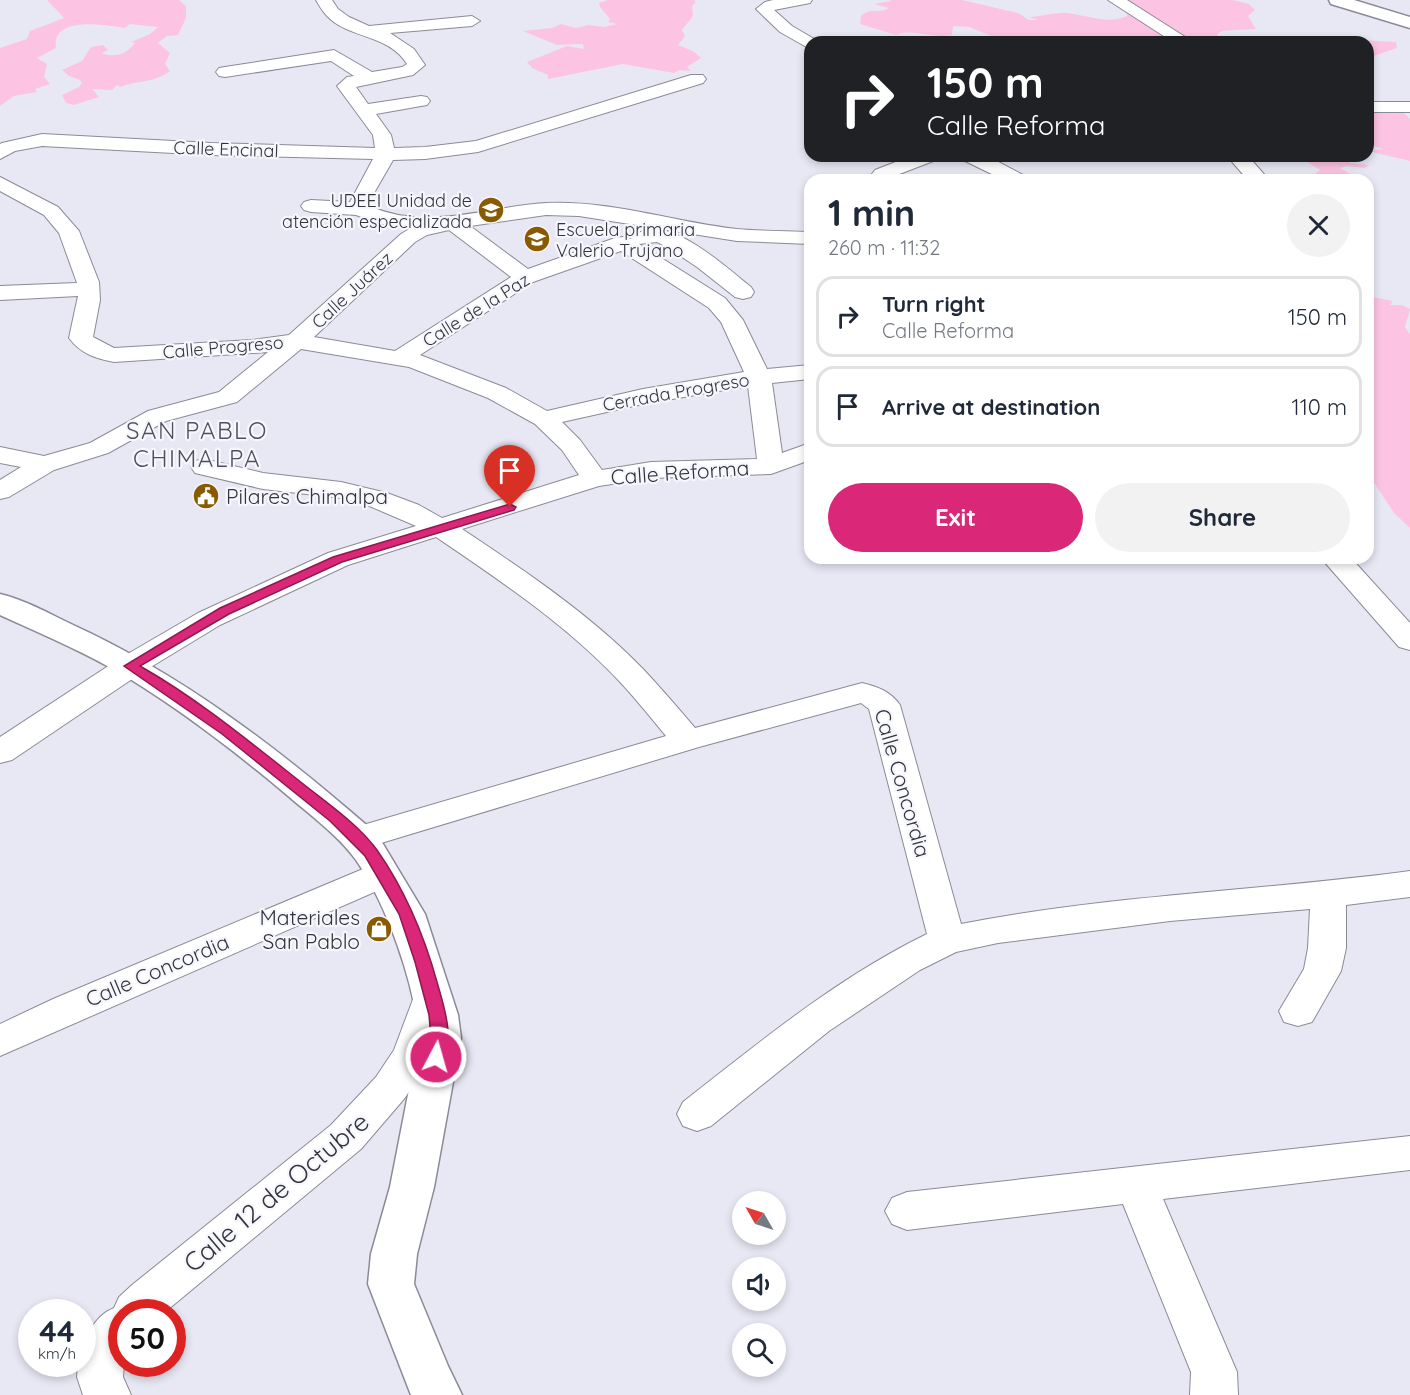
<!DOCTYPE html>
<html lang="en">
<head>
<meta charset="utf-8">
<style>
  body { margin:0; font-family:Quicksand,sans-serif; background:#f2f2f3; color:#1f2937; height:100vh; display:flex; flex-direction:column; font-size:22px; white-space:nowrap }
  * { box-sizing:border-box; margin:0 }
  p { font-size:20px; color:#747a83 }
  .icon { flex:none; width:33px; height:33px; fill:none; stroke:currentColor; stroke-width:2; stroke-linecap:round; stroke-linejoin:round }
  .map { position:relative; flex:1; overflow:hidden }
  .details { position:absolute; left:804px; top:174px; width:570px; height:390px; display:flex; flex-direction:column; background:#fff; border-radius:18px; box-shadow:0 3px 9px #0003 }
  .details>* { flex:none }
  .banner { position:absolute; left:804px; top:36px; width:570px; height:126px; border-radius:18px; box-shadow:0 3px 9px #0003; background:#202124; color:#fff; overflow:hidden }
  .needle { width:39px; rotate:309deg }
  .fabs { position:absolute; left:732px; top:1191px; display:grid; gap:12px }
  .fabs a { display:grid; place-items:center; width:54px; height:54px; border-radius:50%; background:#fff; box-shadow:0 3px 9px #0003; font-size:30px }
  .speed { position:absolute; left:18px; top:1299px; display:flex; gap:12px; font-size:30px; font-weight:700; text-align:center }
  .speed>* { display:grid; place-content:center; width:78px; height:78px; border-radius:50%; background:#fff; box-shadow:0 3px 9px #0003; line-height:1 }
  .speed small { font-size:15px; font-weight:400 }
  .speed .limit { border:9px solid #d22; background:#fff; color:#111 }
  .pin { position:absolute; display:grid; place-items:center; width:51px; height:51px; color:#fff; margin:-62px -26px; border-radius:50% 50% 50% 0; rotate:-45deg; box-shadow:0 0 6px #0007 }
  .pin .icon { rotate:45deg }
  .me { position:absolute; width:66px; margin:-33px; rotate:6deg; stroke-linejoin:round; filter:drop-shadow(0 0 4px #0008) }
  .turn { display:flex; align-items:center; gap:21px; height:126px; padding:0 24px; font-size:27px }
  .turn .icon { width:78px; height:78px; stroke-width:2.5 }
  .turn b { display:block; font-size:42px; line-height:51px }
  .round { display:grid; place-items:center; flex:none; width:63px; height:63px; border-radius:32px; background:#f2f2f3 }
  .summary { display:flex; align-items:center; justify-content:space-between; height:102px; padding:0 24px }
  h1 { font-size:36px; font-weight:800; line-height:45px }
  .cta { display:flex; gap:12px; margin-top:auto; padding:12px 24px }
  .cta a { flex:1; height:69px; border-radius:36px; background:#db2777; color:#fff; font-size:24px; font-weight:800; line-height:69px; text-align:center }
  .cta a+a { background:#f2f2f3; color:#1f2937 }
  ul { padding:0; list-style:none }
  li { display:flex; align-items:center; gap:18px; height:81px; margin:0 12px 9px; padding:0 12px; border:3px solid #e0e1e3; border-radius:18px }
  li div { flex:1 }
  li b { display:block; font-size:22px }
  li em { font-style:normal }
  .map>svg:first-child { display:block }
  .green { fill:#fcc4e2 }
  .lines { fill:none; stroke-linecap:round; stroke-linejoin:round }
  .minor-casing { stroke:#8b8b97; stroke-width:2 }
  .secondary-casing { stroke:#8b8b97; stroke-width:3 }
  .minor { fill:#fff; fill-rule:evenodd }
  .secondary { fill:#fff; fill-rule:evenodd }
  .route { fill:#db2777; stroke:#8e194d; stroke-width:1.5 }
  .labels { text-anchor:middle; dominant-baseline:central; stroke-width:4.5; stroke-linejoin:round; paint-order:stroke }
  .far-street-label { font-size:18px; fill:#333338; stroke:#f6f6fe }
  .far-poi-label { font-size:18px; fill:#333338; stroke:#f6f6fe; text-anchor:end }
  .street-label { font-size:21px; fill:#333338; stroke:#f6f6fe }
  .poi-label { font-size:21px; fill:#333338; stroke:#f6f6fe; text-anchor:start }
  .quarter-label { font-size:24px; letter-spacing:1.5px; fill:#51515c; stroke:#f6f6fe }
  .near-street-label { font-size:26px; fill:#333338; stroke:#f6f6fe }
</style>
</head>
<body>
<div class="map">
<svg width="1410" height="1395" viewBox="0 0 1410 1395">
  <rect width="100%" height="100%" fill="#e8e8f5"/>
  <path class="green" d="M47,0H179L186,6V18L178,35L167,36L158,43L170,53L165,64L170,71C155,83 138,80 120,87L117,85L112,90L92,89L99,97L74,105L66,103L62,95L79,87L82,83L80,80L69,76L62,70L82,61L91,47L103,45L108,50L102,53L103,54C117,57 125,55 135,43L131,42L150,34L158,27L130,24L125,28C106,25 51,15 56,48L37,58L47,64L44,77L50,84L35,89L37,92L14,96L0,106V48L27,39L30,31L64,18Z
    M608,0H694L696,2L692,6L693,16L682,30L685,36L678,45L693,51L701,58L687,67L691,71L680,70L674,73L623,64L548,79V75L532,68L527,62L567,46L584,49L583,44L557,45L523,31L552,28L561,24L576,28L588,25L604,27L617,24L608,22L610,19L600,7L599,3Z
    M889,0H962L1018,13L1029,20H1038L1029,17C1041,17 1057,12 1067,13C1086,15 1109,25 1127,16L1126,1L1128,0H1233L1249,4L1255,10L1248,16L1256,29L1222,31L1217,34L1219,38L1217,42C1202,42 1166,34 1157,42H968L966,39H999L969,27L953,26L952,35C933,39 910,28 896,35L860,24L861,16C871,7 878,14 889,8L874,4L891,1Z
    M1318,38L1396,42L1397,48L1368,58V42H1312Z
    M1368,105L1402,111L1410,119V161L1368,151L1383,149L1368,144Z
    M1298,156H1351L1349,163L1370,165L1364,168L1347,166L1340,168L1361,180H1328L1314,175L1320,170Z
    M1368,296L1393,301L1390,305H1402L1410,309L1405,327L1410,334V528L1394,513L1375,484L1368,478Z"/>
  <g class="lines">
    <defs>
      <path id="minor" d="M316,0H332L338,9L349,17L369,26L472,16L480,21L472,26L390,33L414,49L425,65L413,75L356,87L368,104L421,96L427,97L430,101L427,105L421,106L376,114L391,135L394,148L425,147L476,141L691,75H703L706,79L703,83L478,152L425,159L393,160L370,200V206C426,232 489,206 546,203C610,200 674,222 737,229C761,231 786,231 810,232V244L737,241L579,216L546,215L470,226L528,269L615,238L623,237L631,239L634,234C641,232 649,229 656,229C688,232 727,268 751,287L754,292L751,297L743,299L735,297L697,267L667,247L657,242L639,244L725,298L743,320L767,369L810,365V379L772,383L782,453L810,443V460L771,474L651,478L599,486L462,529C525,571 590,614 643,669C661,688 678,708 695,728L862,683C878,687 890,691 900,705L961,924C1109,895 1261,891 1410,871V897L1346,905V948L1341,971L1312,1022L1298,1026L1284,1022L1279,1011L1304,969L1308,948L1310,909L1170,921L998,943L956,952L920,970L829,1031L711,1126L697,1131L683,1126L677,1114L683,1102C761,1041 837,978 927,934L869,709L861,703L699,747L358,850L346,846L341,838L346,830L666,736C651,718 637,700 621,683C568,626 501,581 436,537L348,565L220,625L141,673L12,760L0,763V737L119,659L198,613L328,553L416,526L367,505L341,498L263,489L195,473L191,467L195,461L204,459L263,473L341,482L387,493L419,505L442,518L579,475L562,450L535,424L488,398L409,367L301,349L237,402L166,421L108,453L54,470L9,497L0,499V480L21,467L0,463V447L44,456L90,443L148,411L219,392L268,352L114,362C95,358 81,354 69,338L78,296L0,300V286L77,283L59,233L44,215L0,191V177L58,207L79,231L99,282L100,300L93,337L114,348L252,340L289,335L401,234L411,228L377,223L356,215L311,212L304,210L301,206L304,202L311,200L350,202L373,159L211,155L42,146L15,151L0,159V144L2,143L42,134L211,143L375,148L373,135L337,86L347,77L354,76L331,61L225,77L219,76L216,72L219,68L225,67L334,50L372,72L402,67L407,64C389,34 349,39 327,16C322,11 319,5 316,0ZM449,230L511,277L395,351L314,337L415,242L427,235ZM621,251L709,308L721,322L744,372L643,389L547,411L506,388L420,355L533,282ZM748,386L757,459L651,462L602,470L580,440L562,422L643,404Z
        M773,0H812L810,3L774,10L792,26L816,40L817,42H810V49L780,32L756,9L765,2Z
        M1108,0H1127L1193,42H1173Z
        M1368,102H1410V112H1368Z
        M911,156H939L936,160L889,178H875L872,174L875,170Z
        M960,156H987L1025,176L1028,180H1004L963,160Z
        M1227,156H1248L1269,180H1248Z
        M1321,558H1351L1410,623V650L1399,647Z
        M382,861L395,865L400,874L395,883L0,1056V1024L53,999Z
        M432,981L446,986L451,996L426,1067L404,1099L361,1149L165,1312H122V1364H124L123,1377L131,1395H83L77,1377L78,1364H82C82,1342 93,1316 114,1308L119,1297L132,1285L331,1125L376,1077L394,1050L418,986Z
        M1410,1136V1170L1163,1199L1237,1372L1238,1395H1190L1191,1372L1123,1204L907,1230L892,1224L885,1211L892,1198L907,1192Z"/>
      <path id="secondary" d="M1329,0H1354L1410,17V28L1331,4Z
        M0,594C25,600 48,613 71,624C183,675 279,749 371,829L383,844L425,914L458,1015L461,1038L434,1187L417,1254L414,1284L448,1366L462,1395H411L368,1284L371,1254L390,1187L419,1038C415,984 387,905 356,860C338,835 310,815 287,795C237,753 185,713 130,679C89,654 44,635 0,615Z"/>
    </defs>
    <use href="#minor" class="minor-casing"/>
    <use href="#secondary" class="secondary-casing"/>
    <use href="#minor" class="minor"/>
    <use href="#secondary" class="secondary"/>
  </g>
  <path class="route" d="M510,504L516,507L514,510L342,562L229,614L140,666C198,699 250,742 302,783C327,803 358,824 377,850C405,890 424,935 437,982C444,1007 455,1037 442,1062L436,1064L430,1062L427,1057L431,1038L429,1015L415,962L399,914L365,856L330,821L222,734L124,666L220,608L333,557Z"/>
  <defs>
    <symbol id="school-disc" viewBox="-11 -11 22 22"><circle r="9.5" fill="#895a00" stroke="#f6f6fe"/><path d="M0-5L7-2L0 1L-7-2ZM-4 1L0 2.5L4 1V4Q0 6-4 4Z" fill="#fff"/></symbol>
    <symbol id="civic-disc" viewBox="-11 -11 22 22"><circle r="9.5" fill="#895a00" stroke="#f6f6fe"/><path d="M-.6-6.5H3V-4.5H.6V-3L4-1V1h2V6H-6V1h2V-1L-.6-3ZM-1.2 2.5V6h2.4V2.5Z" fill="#fff"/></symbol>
    <symbol id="shop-disc" viewBox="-11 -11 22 22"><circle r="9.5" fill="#895a00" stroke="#f6f6fe"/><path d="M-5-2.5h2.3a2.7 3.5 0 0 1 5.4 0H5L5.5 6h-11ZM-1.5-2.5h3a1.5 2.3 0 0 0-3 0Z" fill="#fff"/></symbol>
  </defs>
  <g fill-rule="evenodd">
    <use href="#school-disc" x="476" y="195" width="30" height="30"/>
    <use href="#school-disc" x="522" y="224" width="30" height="30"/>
    <use href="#civic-disc" x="191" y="481" width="30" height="30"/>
    <use href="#shop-disc" x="364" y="914" width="30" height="30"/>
  </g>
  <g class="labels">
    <g class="far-street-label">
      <text transform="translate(226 149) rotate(2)">Calle Encinal</text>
      <text transform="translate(352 290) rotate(-43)">Calle Juárez</text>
      <text transform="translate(476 310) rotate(-32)">Calle de la Paz</text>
      <text transform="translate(223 347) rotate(-5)">Calle Progreso</text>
      <text transform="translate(676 392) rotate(-10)">Cerrada Progreso</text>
    </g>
    <g class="far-poi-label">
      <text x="472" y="200">UDEEI Unidad de<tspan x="472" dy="21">atención especializada</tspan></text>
      <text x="556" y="229" text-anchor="start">Escuela primaria<tspan x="556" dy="21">Valerio Trujano</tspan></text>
    </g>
    <g class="street-label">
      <text transform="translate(680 472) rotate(-4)">Calle Reforma</text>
      <text transform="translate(903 783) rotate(74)">Calle Concordia</text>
      <text transform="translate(157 970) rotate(-23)">Calle Concordia</text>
    </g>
    <g class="poi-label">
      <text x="226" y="496">Pilares Chimalpa</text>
      <text x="360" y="917" text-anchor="end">Materiales<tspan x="360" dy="24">San Pablo</tspan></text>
    </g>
    <g class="quarter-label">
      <text x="197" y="430">SAN PABLO<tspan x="197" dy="28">CHIMALPA</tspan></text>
    </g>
    <g class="near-street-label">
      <text transform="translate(276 1192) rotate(-40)">Calle 12 de Octubre</text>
    </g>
  </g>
</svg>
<div class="fabs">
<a><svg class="needle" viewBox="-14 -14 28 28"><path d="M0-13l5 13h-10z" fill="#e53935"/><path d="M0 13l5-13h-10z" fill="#747a83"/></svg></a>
<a><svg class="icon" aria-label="sound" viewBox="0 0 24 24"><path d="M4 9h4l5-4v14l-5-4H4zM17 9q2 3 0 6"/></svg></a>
<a><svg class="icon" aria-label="search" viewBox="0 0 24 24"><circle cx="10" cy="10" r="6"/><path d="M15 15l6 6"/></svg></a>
</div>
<div class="speed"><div>44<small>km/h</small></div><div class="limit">50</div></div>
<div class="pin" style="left:510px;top:507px;background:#d93025"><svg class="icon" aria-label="arrive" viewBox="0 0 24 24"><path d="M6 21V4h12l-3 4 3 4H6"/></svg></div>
<svg class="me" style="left:436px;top:1057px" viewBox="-20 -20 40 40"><circle r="17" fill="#db2777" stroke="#fff" stroke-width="3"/><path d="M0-11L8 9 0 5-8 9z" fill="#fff"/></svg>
<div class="banner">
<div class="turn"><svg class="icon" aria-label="right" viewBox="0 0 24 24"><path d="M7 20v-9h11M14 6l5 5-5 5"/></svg><div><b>150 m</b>Calle Reforma</div></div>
</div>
<section class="details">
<div class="summary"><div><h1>1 min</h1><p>260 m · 11:32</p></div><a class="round"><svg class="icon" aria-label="close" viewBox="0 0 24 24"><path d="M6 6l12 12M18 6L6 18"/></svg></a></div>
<ul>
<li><svg class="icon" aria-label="right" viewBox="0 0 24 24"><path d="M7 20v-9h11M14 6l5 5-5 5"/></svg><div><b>Turn right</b><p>Calle Reforma</p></div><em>150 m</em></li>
<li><svg class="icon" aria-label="arrive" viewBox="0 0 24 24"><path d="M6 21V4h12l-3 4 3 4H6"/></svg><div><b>Arrive at destination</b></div><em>110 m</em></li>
</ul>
<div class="cta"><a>Exit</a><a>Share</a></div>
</section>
</div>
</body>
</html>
